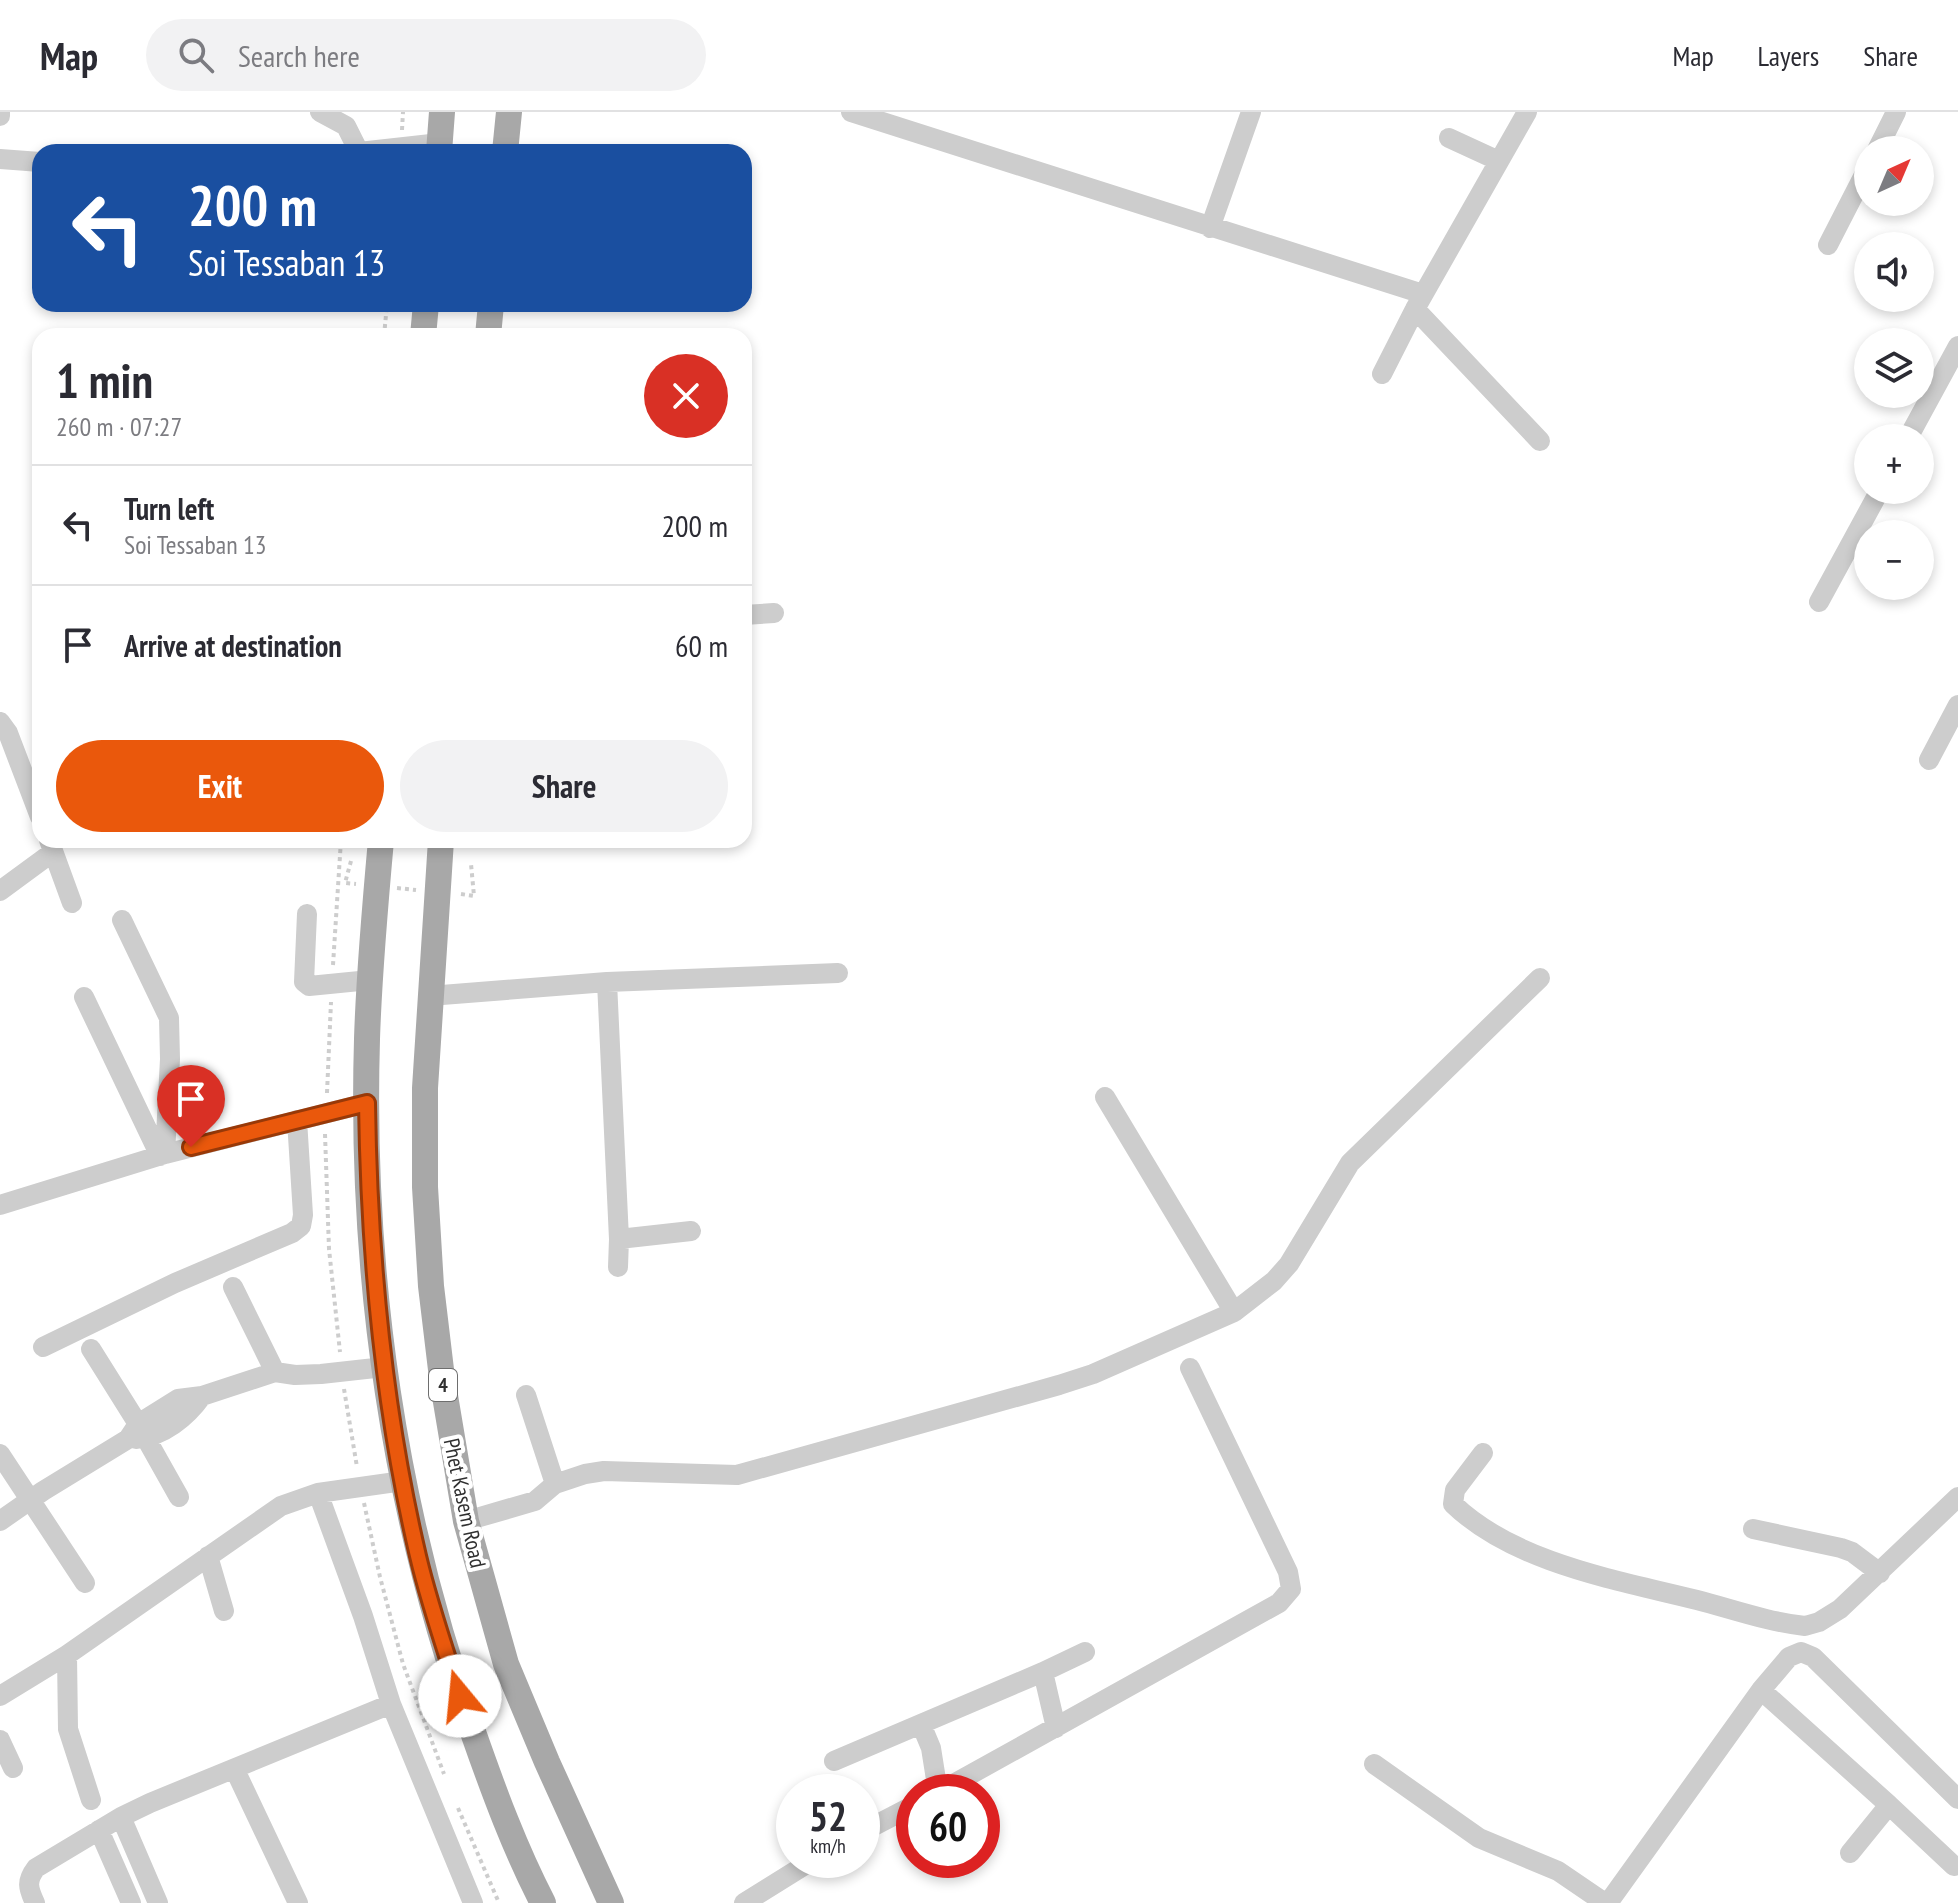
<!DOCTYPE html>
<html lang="en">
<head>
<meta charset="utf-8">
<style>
  body { margin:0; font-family:"PT Sans Narrow",sans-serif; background:#f2f2f3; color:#2b2b33; height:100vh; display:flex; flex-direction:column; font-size:30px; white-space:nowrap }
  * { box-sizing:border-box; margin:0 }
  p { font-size:26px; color:#7c7c81 }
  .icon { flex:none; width:44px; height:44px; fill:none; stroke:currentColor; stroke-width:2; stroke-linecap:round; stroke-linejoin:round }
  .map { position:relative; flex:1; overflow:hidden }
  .details { position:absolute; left:32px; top:216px; width:720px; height:520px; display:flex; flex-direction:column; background:#fff; border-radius:24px; box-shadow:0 4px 12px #0003 }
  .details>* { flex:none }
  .top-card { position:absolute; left:32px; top:32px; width:720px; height:168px; border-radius:24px; box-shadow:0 4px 12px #0003; background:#1a4fa0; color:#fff; overflow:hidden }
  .needle { width:52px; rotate:44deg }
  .controls { position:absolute; left:1854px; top:24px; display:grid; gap:16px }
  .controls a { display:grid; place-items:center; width:80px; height:80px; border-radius:50%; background:#fff; box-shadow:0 4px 12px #0003; font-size:40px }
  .speed { position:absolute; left:776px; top:1662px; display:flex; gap:16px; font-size:40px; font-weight:700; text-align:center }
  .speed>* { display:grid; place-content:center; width:104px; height:104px; border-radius:50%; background:#fff; box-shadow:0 4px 12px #0003; line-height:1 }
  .speed small { font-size:20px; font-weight:400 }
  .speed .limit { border:12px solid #d22; background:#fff; color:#111 }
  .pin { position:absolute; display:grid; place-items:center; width:68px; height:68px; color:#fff; margin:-82px -34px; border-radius:50% 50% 50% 0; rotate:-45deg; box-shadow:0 0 8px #0007 }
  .pin .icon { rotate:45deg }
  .me { position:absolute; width:88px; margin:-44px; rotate:343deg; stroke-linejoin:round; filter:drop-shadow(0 0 6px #0008) }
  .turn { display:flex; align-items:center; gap:28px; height:168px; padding:0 24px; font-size:36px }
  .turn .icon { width:104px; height:104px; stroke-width:2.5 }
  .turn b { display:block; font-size:56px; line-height:68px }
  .round { display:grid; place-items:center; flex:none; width:84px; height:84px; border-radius:42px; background:#f2f2f3 }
  .summary { display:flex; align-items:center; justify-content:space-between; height:136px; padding:0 24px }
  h1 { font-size:48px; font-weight:800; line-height:60px }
  .primary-button { display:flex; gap:16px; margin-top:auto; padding:16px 24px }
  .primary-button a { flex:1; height:92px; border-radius:48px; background:#ea580c; color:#fff; font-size:32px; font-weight:800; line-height:92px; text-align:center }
  .primary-button a+a { background:#f2f2f3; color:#2b2b33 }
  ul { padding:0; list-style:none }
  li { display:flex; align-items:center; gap:24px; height:120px; padding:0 24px; border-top:2px solid #e1e1e2 }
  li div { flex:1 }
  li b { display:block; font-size:30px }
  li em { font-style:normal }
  header { display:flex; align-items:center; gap:48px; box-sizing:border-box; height:112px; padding:0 40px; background:#fff; border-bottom:2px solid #e1e1e2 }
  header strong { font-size:38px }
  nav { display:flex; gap:44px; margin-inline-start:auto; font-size:28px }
  .search { width:560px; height:72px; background:#f2f2f3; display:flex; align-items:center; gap:20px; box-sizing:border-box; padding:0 28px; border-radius:44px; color:#7c7c81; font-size:30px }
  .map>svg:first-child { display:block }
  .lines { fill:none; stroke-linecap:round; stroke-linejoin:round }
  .path { stroke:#cdcdcd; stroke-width:4; stroke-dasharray:4 4; stroke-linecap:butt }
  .minor { stroke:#cdcdcd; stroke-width:20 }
  .major { stroke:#a8a8a8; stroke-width:26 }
  .route-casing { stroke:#983908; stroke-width:20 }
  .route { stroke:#ea580c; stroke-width:14 }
  .labels { text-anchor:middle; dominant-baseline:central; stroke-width:8; stroke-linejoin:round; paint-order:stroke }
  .shield { fill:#fff; stroke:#6e6e6e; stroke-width:2 }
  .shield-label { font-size:20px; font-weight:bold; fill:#303030 }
  .street-label { font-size:22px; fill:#303030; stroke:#fff }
</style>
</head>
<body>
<header>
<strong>Map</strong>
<div class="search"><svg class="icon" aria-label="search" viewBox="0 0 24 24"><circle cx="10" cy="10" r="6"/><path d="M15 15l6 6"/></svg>Search here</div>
<nav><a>Map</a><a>Layers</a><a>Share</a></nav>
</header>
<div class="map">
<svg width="1958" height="1791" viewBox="0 0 1958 1791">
  <rect width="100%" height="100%" fill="#fff"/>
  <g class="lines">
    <path class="path" d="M402,18L403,0
      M384,224L387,192
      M351,749L345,771L356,772
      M397,776L416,778
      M461,782L474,784L471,752
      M333,853L341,728
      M327,981L331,890
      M325,1022L329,1137L340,1240
      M344,1277L357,1355
      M364,1391L380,1465L403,1552L444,1662
      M458,1696L499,1791"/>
    <path class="minor" d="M320,0L346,14L359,40
      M851,0L1423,182
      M0,4V0
      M1449,26L1499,49
      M1877,38L1896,0
      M359,40L440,31
      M0,47L40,50
      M1210,116L1251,0
      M1828,133L1868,55
      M1415,197L1540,329
      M1382,262L1415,197L1527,0
      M1908,326L1958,234
      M1819,490L1880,378
      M744,503L774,501
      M0,610L8,621L40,705
      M1929,648L1958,593
      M49,728L72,791
      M0,779L53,740
      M307,802L304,870L309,874L370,868
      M122,808L169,906L170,947L165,1042
      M607,870L838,861
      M429,884L607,870L619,1127L618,1155
      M84,885L160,1044
      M0,1093L165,1042L367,991
      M619,1127L691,1119
      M233,1175L275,1260
      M1234,1200L1274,1169L1289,1152L1350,1051L1540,866
      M43,1235L175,1171L292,1121L301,1114L303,1103L297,1008
      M91,1237L138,1312L179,1385
      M526,1283L555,1372
      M136,1327C163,1325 187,1305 202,1284
      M1483,1341L1455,1378L1453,1392C1514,1451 1617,1468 1697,1488C1732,1497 1768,1510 1805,1514L1819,1510L1840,1497L1958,1385
      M0,1342L85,1471
      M318,1381L363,1504L391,1592L473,1791
      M0,1409L43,1379L128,1327L138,1312L178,1287L202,1284L275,1260L295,1263L321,1262L384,1255
      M466,1409L535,1389L555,1372L585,1362L604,1359L737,1363L1059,1273L1093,1262L1234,1200L1105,985
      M1753,1417L1841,1436L1852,1440L1880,1461
      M208,1444L224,1499
      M1761,1578L1889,1693L1850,1741
      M0,1584L67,1543
      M921,1612L931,1636L938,1680
      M1056,1616L1043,1560L1085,1540
      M0,1628L13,1656
      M834,1649L1043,1560
      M1374,1652L1479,1726L1558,1759L1605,1791
      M235,1658L298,1791
      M939,1680L1279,1491L1291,1477L1288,1460L1190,1256
      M91,1688L68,1617L67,1543L281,1394L318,1381L403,1369
      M1889,1693L1954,1754
      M121,1705L158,1791
      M99,1718L131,1791
      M862,1720L914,1693
      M35,1791C28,1776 26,1769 36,1756L121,1705L150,1691L391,1592
      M744,1791L813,1748
      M1608,1791L1761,1578L1789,1545L1801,1540L1813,1545L1958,1687"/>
    <path class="major" d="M439,40L442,0
      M505,40L509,0
      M423,224L426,192
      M488,224L491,192
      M381,728C375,794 369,861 367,927C360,1163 394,1401 474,1623C494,1680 515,1737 543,1791
      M441,728L425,976V1075L431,1174L442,1266L466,1409L506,1552L547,1650L611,1791"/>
  </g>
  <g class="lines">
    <defs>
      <path id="route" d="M191,1035L367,991C369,1143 383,1295 418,1444C429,1491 445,1537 460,1584"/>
    </defs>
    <use href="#route" class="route-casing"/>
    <use href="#route" class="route"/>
  </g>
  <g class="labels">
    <rect class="shield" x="429" y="1257" width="28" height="32" rx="6"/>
    <g class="shield-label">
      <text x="443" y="1273">4</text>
    </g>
    <g class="street-label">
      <text transform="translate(465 1391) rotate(78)">Phet Kasem Road</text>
    </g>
  </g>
</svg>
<div class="controls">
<a><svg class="needle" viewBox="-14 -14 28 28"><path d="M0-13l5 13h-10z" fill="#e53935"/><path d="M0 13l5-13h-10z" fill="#7c7c81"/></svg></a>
<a><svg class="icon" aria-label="sound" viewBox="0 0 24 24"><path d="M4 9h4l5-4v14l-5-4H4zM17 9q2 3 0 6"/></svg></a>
<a><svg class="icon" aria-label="layers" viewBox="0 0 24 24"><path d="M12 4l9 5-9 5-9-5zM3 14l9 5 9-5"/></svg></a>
<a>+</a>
<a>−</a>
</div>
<div class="speed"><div>52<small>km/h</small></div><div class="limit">60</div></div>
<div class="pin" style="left:191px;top:1035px;background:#d93025"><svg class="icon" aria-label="arrive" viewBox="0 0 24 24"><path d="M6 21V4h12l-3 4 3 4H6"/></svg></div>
<svg class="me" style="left:460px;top:1584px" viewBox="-20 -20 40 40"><circle r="19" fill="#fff"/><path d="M0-13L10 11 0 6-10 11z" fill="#ea580c"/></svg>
<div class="top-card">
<div class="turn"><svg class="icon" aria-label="left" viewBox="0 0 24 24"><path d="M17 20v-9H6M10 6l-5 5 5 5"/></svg><div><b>200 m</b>Soi Tessaban 13</div></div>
</div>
<section class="details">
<div class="summary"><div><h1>1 min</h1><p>260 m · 07:27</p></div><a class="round" style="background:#d93025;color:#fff"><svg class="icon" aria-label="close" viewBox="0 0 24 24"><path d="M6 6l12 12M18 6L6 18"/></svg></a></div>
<ul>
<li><svg class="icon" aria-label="left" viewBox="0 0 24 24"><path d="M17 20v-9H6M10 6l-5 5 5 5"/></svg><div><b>Turn left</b><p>Soi Tessaban 13</p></div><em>200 m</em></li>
<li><svg class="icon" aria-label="arrive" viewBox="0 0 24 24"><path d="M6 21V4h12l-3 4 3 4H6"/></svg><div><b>Arrive at destination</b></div><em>60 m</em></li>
</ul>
<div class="primary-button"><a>Exit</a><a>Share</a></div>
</section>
</div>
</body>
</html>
